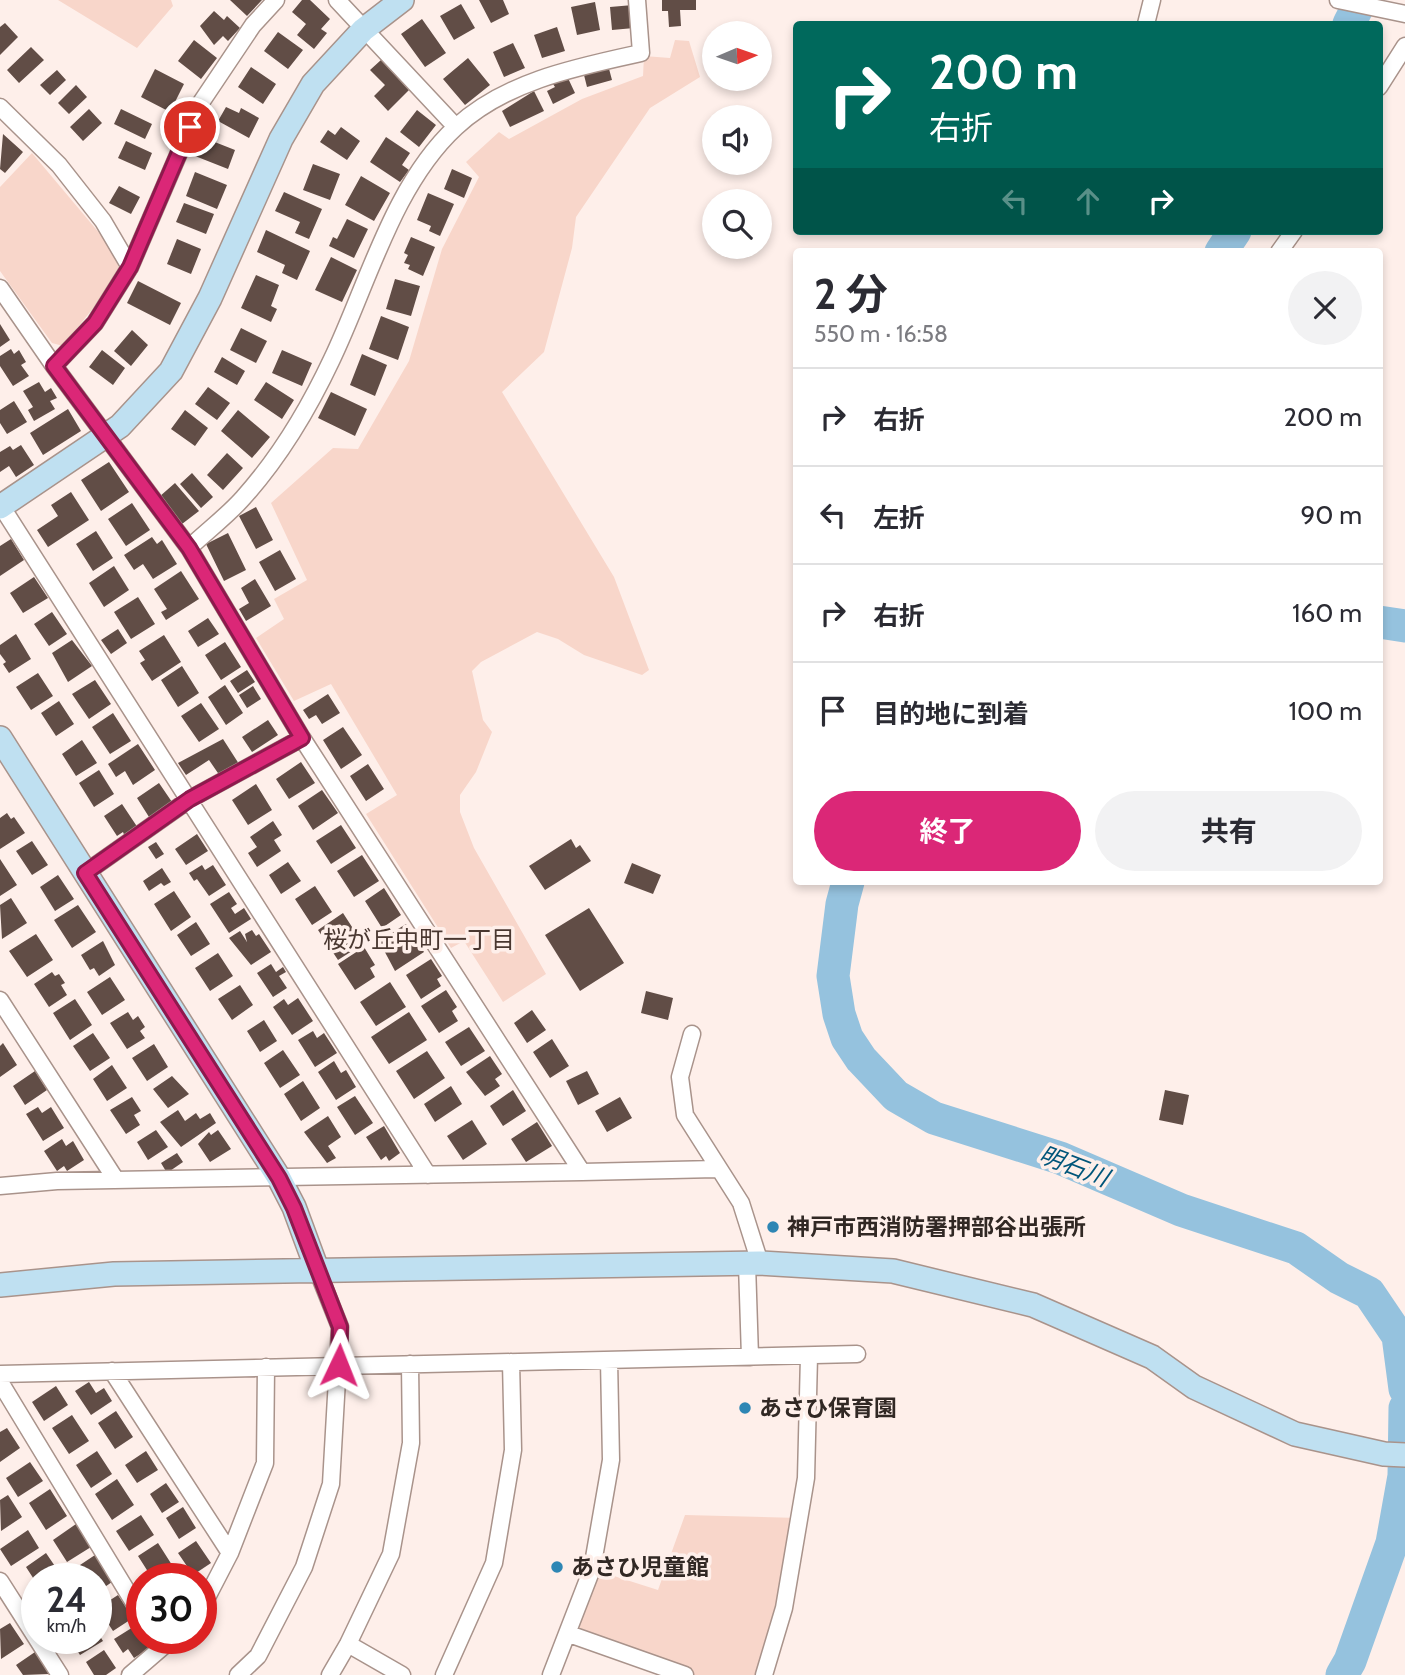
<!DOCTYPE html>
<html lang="ja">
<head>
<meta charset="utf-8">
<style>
  body { margin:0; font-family:Cabin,"Noto Sans JP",sans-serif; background:#f2f2f3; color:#2b2b33; height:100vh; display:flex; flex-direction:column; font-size:26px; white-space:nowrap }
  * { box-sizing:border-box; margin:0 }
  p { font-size:23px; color:#7c7c81 }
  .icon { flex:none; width:38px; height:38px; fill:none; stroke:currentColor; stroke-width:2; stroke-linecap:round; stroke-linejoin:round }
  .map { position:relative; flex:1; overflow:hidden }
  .details { position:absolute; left:793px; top:248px; width:590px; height:637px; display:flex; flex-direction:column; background:#fff; border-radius:7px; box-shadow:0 4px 10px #0003 }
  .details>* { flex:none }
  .top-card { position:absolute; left:793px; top:21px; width:590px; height:214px; border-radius:7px; box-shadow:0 4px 10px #0003; background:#00695c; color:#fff; overflow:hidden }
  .needle { width:46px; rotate:88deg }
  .tools { position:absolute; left:702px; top:21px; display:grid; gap:14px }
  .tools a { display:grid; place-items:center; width:70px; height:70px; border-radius:50%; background:#fff; box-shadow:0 4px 10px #0003; font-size:35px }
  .speed { position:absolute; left:21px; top:1563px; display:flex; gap:14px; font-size:35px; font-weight:700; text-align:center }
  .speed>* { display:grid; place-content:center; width:91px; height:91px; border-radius:50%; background:#fff; box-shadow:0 4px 10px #0003; line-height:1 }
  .speed small { font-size:18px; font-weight:400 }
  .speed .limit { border:10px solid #d22; background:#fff; color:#111 }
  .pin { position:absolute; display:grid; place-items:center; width:60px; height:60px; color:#fff; margin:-30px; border:4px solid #fff; border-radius:50%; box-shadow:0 2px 7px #0007 }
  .me { position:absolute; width:77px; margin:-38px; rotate:2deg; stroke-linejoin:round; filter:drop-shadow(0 0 5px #0008) }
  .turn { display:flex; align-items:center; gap:24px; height:147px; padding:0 21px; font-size:32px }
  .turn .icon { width:91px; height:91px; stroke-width:2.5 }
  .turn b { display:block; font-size:49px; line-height:60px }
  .lanes { display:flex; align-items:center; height:66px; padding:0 21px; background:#0003; justify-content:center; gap:35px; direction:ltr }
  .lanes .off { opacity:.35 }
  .round { display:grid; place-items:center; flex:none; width:74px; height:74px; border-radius:37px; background:#f2f2f3 }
  .overview { display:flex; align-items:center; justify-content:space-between; height:119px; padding:0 21px }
  h1 { font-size:42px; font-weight:700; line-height:52px }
  .action { display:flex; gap:14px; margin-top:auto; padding:14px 21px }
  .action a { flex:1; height:80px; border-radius:42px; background:#db2777; color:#fff; font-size:28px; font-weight:700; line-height:80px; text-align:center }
  .action a+a { background:#f2f2f3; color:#2b2b33 }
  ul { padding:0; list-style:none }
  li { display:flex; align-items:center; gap:21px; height:98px; padding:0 21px; border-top:2px solid #e1e1e2 }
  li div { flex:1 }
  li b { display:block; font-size:26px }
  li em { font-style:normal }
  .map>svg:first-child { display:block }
  .green { fill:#f8d6ca }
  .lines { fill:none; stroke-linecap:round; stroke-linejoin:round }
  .river { stroke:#95c2de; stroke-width:33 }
  .building { fill:#614d46 }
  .street-casing { stroke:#a9938b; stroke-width:19 }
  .secondary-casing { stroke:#a9938b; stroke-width:26 }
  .street { stroke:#fff; stroke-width:16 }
  .secondary { stroke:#bfe0f1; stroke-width:23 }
  .route-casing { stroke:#8e194d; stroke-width:18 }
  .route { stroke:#db2777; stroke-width:12 }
  .poi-dot { fill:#2e86b4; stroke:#feefea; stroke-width:2.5 }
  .labels { text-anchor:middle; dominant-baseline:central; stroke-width:7; stroke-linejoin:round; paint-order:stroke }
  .poi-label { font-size:23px; font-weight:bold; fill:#312824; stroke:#feefea; text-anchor:start }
  .neighbourhood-label { font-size:24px; fill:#493730; stroke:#feefea }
  .water-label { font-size:24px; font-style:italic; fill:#00557a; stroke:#feefea }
</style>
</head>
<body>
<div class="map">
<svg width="1405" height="1675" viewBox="0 0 1405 1675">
  <rect width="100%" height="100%" fill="#feefea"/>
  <path class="green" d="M58,0H171L173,6L137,48Z
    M675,40L689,41L700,77L650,108L576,217L572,248L544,352L502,392L614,577L649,670L642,675L584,655L558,639L537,632L481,662L472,671L483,720L492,732L476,772L460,795V812L474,848L546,974L503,1002L464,941L451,948L366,814L397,795L331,684L294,701L256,638L284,619L274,599L307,580L271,503L333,448L358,449L409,361L442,249L479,177L466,162L499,132L509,139L582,99L643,76L644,56L670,58Z
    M32,153L111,247L121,273L63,346L52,343L0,271V187Z
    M685,1515L799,1518L764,1675H685L569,1634L592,1569L658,1590Z"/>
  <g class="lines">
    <path class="river" d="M1349,24L1361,0
      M1221,252L1235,231
      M1379,622L1405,626
      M848,882L842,904L833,976L839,1014L847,1038L861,1059L896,1096L934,1118L1060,1158L1181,1210L1296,1248L1339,1278L1369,1293L1398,1336L1405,1389
      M1342,1675L1350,1661L1392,1543L1404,1476L1405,1408"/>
  </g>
  <path class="building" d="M230,0H262L247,16Z
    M302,0H310L330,19L321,29L327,33L314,49L297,35L306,24L292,12Z
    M479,0H503L509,14L491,23Z
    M662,0H696V10H680L681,26L669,27L668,11H662Z
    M595,2L600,30L577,35L571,7Z
    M461,4L475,28L454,40L440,16Z
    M633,5L634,28L612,30L610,7Z
    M214,11L224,20L227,16L240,28L228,41L223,36L214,45L200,26Z
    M422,19L446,53L425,67L401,34Z
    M5,23L18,37L0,55V27Z
    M557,27L565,51L542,58L534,35Z
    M278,32L303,50L288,69L264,51Z
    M194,40L217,58L201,79L178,61Z
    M513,43L525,68L504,77L493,52Z
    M31,47L44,60L19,83L7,70Z
    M468,58L490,85L465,105L443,79Z
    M381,60L409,90L388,111L374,96L385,85L370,70Z
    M608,65L612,80L587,87L583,71Z
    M251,67L276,84L263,104L238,87Z
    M155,69L184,84L170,112L141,97Z
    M57,70L66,80L50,95L40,85Z
    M567,76L575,93L553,104L547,91L555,87L553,84Z
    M76,85L87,97L69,114L58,103Z
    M534,91L544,111L510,127L502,111Z
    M226,107L239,113L241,108L259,118L249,138L218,121Z
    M89,109L102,123L83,141L70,127Z
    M121,109L152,124L145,139L114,124Z
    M417,110L436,125L419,147L400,132Z
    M341,127L360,141L347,160L320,142L328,130L335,135Z
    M3,134L23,152L5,173L0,169Z
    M202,137L235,150L228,169L195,156Z
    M386,137L410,153L402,165L409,170L400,182L370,162Z
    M126,141L152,153L145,170L118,158Z
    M313,164L340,174L330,200L303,190Z
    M452,169L472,178L464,198L444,189Z
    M195,172L227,185L217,209L186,196Z
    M361,176L390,193L374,221L345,205Z
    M119,186L140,197L131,214L109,203Z
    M284,192L322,209L309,239L295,233L300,222L275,211Z
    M428,193L454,204L440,236L429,231L431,226L417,220Z
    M184,203L214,214L206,234L176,222Z
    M347,219L368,229L354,258L329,246L333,237L337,239Z
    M266,230L310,251L297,280L282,273L285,265L257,252Z
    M411,237L435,247L423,276L408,269L410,265L404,263L408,255L404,253Z
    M177,239L201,249L191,274L167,264Z
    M331,257L357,270L342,302L315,290Z
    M256,275L279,285L271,306L277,309L271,322L241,308Z
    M395,279L420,286L411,316L386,309Z
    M138,281L181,303L170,325L127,303Z
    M381,316L409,327L398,360L369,349Z
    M0,324L10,340L0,347Z
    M241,328L267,341L256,363L230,350Z
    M132,330L148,345L131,366L114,351Z
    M11,349L14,354L19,350L26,362L21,365L29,376L13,386L0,366V356Z
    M102,350L125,368L113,385L89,367Z
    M282,350L312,363L302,386L272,373Z
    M362,354L387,365L375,396L350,385Z
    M222,357L245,371L237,385L214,372Z
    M39,382L45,392L51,388L57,398L50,401L55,409L34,421L28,410L33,407L23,391Z
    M266,382L294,400L282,419L254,400Z
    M208,387L230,403L217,420L195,404Z
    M331,392L367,409L355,436L318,418Z
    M14,401L27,422L7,434L0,423V410Z
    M68,409L81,431L43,455L30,433Z
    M185,410L208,428L195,446L171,429Z
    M238,410L270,437L252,458L221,431Z
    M21,445L34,465L16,477L9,466L0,472V452L10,446L13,450Z
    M227,453L243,468L223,490L207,475Z
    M109,462L129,492L101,511L81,480Z
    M192,473L213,497L201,508L180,484Z
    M175,483L199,511L182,524L159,497Z
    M71,492L89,520L48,547L37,530L58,516L51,505Z
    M132,503L150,530L126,546L108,519Z
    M256,507L273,540L256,549L239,516Z
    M96,531L113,558L93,571L76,544Z
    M228,533L246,570L224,581L206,544Z
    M152,537L157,544L162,540L177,564L153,579L143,564L134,570L124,555Z
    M11,539L24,560L0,576V546Z
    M280,550L296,579L275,591L259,562Z
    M114,566L129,590L104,607L89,583Z
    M181,571L199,599L166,620L161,612L167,609L154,589Z
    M34,577L48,598L23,613L10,593Z
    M255,579L271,606L246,621L239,609L249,603L241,588Z
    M138,597L155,624L131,639L114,612Z
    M52,612L67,634L49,646L34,624Z
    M208,618L219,634L198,647L188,631Z
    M118,629L127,643L111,654L101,640Z
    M16,634L31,659L9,673L3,664L6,662L0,654V645Z
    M164,635L181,662L152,681L140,663L145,660L139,651Z
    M72,640L92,666L68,682L52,653Z
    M225,642L241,667L221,680L205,655Z
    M182,666L199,693L178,707L161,680Z
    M247,670L255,682L238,693L230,681Z
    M38,673L53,696L31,710L16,687Z
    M95,680L111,704L89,719L72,694Z
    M225,685L243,713L226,725L208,697Z
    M253,686L261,699L247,708L239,695Z
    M328,694L340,713L322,724L316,715L309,719L303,710Z
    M59,701L74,724L56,736L41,713Z
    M201,703L219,729L199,742L181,716Z
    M113,713L131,741L110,754L92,727Z
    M268,720L278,735L252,752L242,737Z
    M343,727L362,755L341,769L323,740Z
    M223,739L239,764L220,776L209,760L186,775L178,763Z
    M82,740L97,763L76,776L62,754Z
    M138,744L155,770L133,785L125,771L116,777L108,764Z
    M301,762L315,783L289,799L276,779Z
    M368,764L384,789L366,801L350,776Z
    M99,770L114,794L94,807L79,783Z
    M159,783L172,802L149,817L137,798Z
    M256,784L272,810L248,825L232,800Z
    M322,790L338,813L313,830L298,806Z
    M122,804L138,828L125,837L123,832L117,836L104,816Z
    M7,813L11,819L14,817L25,833L0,849V818Z
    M273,821L282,835L274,840L281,851L257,867L248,853L257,847L250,837Z
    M341,825L356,848L331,864L316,841Z
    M197,834L208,851L186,865L175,849Z
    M571,839L576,848L580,845L591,861L545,890L529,866Z
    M32,841L48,865L32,875L16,851Z
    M156,842L164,854L156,859L148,847Z
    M362,855L379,881L354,897L337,871Z
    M0,859L17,885L0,896Z
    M288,862L301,881L281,894L269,875Z
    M632,863L661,875L653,894L624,883Z
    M202,865L205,870L213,865L226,885L209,896L197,879L194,881L189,873Z
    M162,868L171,882L164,886L161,883L149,891L143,881Z
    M58,875L74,899L55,911L40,887Z
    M315,886L332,912L312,925L295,899Z
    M384,888L401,915L382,928L365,901Z
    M174,891L191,917L171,931L154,904Z
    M229,892L237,904L231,908L235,914L244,908L251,919L229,933L210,904Z
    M11,898L27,923L2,939L0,905Z
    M78,905L96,932L72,948L54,920Z
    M589,908L624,963L580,991L545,935Z
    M343,913L363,944L338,960L318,930Z
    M196,922L210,944L191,956L177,935Z
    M406,924L424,952L395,971L379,941Z
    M252,930L256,936L259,934L271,952L251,965L229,938L240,931L247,942L245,934Z
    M36,934L53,960L27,977L9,951Z
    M103,941L115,965L99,976L94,968L90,970L81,955Z
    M364,947L375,965L370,968L375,977L355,990L338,964Z
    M218,953L233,976L210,991L195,968Z
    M431,959L442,976L437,979L441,986L421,999L406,975Z
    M271,964L276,972L283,967L286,972L279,976L287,988L273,997L257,973Z
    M52,972L55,976L59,974L65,983L61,985L67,995L49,1007L34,984Z
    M110,977L125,1000L102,1015L87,992Z
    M390,982L406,1007L376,1026L360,1002Z
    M240,985L253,1005L232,1020L218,999Z
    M446,990L457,1007L452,1011L458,1021L439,1033L421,1006Z
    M646,991L673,998L668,1020L641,1013Z
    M298,998L313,1021L292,1035L273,1007L284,999L288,1005Z
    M75,999L92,1025L70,1040L53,1013Z
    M532,1010L546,1030L527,1043L514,1023Z
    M128,1012L133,1020L138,1016L145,1027L140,1031L145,1038L127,1049L110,1023Z
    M409,1012L427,1040L389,1064L371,1037Z
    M264,1020L277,1041L260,1052L247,1031Z
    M469,1027L485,1051L461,1066L445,1042Z
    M313,1031L317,1038L324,1033L337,1053L315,1067L298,1040Z
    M93,1033L110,1058L90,1071L73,1046Z
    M552,1039L569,1066L550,1078L533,1052Z
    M3,1043L17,1065L0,1077V1046Z
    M154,1044L168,1067L147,1081L132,1058Z
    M283,1050L300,1075L280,1088L264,1063Z
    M427,1051L445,1078L414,1099L396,1071Z
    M490,1056L502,1074L495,1079L500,1086L485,1096L466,1072Z
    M334,1061L341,1073L346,1070L356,1087L336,1100L318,1072Z
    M112,1065L127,1088L107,1101L93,1079Z
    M35,1071L47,1090L25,1105L13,1086Z
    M587,1071L599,1094L578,1105L566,1081Z
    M172,1076L189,1094L168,1108L153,1089Z
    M303,1081L320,1108L301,1121L284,1094Z
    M451,1086L462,1104L435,1122L424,1104Z
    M513,1090L526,1111L503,1126L490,1106Z
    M1165,1090L1189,1095L1183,1125L1159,1120Z
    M355,1096L373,1123L355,1135L337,1107Z
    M132,1097L141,1111L134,1115L140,1125L126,1134L110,1110Z
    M620,1097L632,1118L607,1132L595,1111Z
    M38,1107L42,1113L51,1107L64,1128L43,1141L26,1114Z
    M178,1110L185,1121L196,1113L200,1119L210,1113L216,1123L181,1147L160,1122Z
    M328,1116L341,1137L328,1146L336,1158L327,1163L304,1132Z
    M472,1120L487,1144L463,1160L447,1136Z
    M537,1122L552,1146L526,1162L511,1139Z
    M384,1126L400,1153L389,1161L386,1156L381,1160L366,1137Z
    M156,1130L168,1147L148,1160L137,1142Z
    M218,1130L231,1149L210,1162L198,1144L209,1132L211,1135Z
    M62,1139L66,1146L73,1141L84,1160L67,1171L64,1166L57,1171L44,1151Z
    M177,1153L183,1162L167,1173L161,1163Z
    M89,1382L96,1393L104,1388L112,1401L91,1415L75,1391Z
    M56,1386L68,1405L44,1421L32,1402Z
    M116,1411L133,1437L115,1449L98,1423Z
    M72,1415L89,1441L69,1454L52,1428Z
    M7,1428L20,1448L0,1462V1432Z
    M97,1451L112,1474L91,1488L76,1465Z
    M146,1451L158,1470L137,1483L125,1465Z
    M30,1462L43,1481L18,1497L6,1478Z
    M117,1479L134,1505L112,1520L95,1494Z
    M166,1483L179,1502L162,1513L150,1494Z
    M50,1489L67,1516L46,1530L29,1503Z
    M8,1495L22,1517L1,1531L0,1500Z
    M183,1507L196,1528L179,1539L166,1518Z
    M141,1515L154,1535L129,1551L116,1531Z
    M76,1524L91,1547L67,1562L53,1540Z
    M28,1530L39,1548L11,1566L0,1549Z
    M196,1541L211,1563L193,1575L178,1553Z
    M158,1543L172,1565L152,1578L138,1556Z
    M46,1553L63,1578H37V1584L26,1567Z
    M95,1555L112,1582L96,1593V1578H80L74,1569Z
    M118,1595L133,1618L113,1631L98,1608Z
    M10,1623L24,1644L1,1659L0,1629Z
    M138,1624L142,1638H147L153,1646L134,1658L128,1649L123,1653L114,1639Z
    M96,1630L103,1641L80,1655L69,1638H96Z
    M104,1650L116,1668L106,1675H94L86,1662Z
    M35,1652L49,1674L23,1675L16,1665Z"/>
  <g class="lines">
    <defs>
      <path id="street" d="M276,0L253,25L200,104L130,267L95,323L54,366L189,548L302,738L582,1172L716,1169
        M337,0L456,127
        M1338,0L1405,14
        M1146,24L1152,0
        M1379,87L1405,46
        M0,107L59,165L103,221L130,267
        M1279,252L1294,231
        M0,288L54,366
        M0,504L428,1175
        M189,548C207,531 227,516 243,498C279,458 309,408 332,359C368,284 393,185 456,127C506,81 577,67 641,53L637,0
        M85,873L190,799L302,738
        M0,1000L116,1180
        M692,1034L680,1077L685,1115L741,1203L760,1263
        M0,1186L57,1181L582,1172
        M747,1264L750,1357
        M112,1371L230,1553
        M0,1374L857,1354
        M0,1382L142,1616
        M0,1581L60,1675
        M201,1609L230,1553L265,1463L266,1367
        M569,1634L685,1675
        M348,1644L402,1675
        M130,1675L173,1638
        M238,1675L258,1656L304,1567L331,1484L340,1327L318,1272
        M330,1675L348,1644L391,1554L411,1443L410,1364
        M444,1675L494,1563L513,1450L511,1362
        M551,1675L592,1569L611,1460L609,1360
        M764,1675L784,1608L806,1478L809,1356"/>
      <path id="secondary" d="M0,507L120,426L171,371L210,298L281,139L313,84L363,30L402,0
        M0,738L279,1178L294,1207L318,1272
        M0,1285L114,1274L760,1263L893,1271L1033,1305L1152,1357L1194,1387L1295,1434L1384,1454L1405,1455"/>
    </defs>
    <use href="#street" class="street-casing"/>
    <use href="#secondary" class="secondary-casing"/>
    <use href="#street" class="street"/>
    <use href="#secondary" class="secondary"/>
  </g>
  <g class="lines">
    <defs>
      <path id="route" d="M190,127L130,267L95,323L54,366L189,548L302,738L190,799L85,873L279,1178L294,1208L340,1327L339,1365"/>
    </defs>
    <use href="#route" class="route-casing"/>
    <use href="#route" class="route"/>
  </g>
  <g class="poi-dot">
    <circle cx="773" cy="1227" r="7"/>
    <circle cx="745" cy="1408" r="7"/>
    <circle cx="557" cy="1567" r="7"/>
  </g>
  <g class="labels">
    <g class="poi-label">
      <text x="787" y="1227">神戸市西消防署押部谷出張所</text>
      <text x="759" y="1408">あさひ保育園</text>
      <text x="571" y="1567">あさひ児童館</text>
    </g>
    <g class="neighbourhood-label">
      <text x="419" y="939">桜が丘中町一丁目</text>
    </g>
    <g class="water-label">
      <text transform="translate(1074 1166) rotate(21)">明石川</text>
    </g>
  </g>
</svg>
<div class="tools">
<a><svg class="needle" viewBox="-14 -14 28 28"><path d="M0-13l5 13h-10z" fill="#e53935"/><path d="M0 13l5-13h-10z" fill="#7c7c81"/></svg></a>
<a><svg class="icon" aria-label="sound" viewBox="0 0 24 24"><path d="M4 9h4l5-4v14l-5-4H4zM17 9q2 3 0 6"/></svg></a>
<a><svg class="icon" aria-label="search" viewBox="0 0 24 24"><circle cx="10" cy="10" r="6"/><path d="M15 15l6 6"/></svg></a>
</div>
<div class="speed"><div>24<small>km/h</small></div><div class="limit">30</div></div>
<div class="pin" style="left:190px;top:127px;background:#d93025"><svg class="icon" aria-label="arrive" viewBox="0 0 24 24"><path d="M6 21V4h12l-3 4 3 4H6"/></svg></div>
<svg class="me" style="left:339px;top:1365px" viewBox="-20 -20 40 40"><path d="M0-17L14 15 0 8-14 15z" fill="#db2777" stroke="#fff" stroke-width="4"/></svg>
<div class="top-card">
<div class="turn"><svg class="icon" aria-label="right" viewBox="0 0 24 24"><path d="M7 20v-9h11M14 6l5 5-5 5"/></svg><div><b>200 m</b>右折</div></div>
<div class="lanes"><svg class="icon off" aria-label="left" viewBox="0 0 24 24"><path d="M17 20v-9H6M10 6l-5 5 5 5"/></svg><svg class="icon off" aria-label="ahead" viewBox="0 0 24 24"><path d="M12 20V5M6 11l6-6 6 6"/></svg><svg class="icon" aria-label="right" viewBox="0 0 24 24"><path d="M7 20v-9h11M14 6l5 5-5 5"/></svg></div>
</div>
<section class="details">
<div class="overview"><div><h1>2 分</h1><p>550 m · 16:58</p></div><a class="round"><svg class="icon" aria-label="close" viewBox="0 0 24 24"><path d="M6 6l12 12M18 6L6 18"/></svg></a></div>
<ul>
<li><svg class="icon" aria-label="right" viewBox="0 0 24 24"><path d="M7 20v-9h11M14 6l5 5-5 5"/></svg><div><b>右折</b></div><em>200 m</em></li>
<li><svg class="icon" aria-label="left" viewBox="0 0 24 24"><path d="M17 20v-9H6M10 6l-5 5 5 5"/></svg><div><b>左折</b></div><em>90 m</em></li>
<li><svg class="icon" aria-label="right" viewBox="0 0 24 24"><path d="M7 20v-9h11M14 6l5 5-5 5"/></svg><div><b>右折</b></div><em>160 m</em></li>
<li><svg class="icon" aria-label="arrive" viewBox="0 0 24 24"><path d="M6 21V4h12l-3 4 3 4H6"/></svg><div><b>目的地に到着</b></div><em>100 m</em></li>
</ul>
<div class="action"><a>終了</a><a>共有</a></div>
</section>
</div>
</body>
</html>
